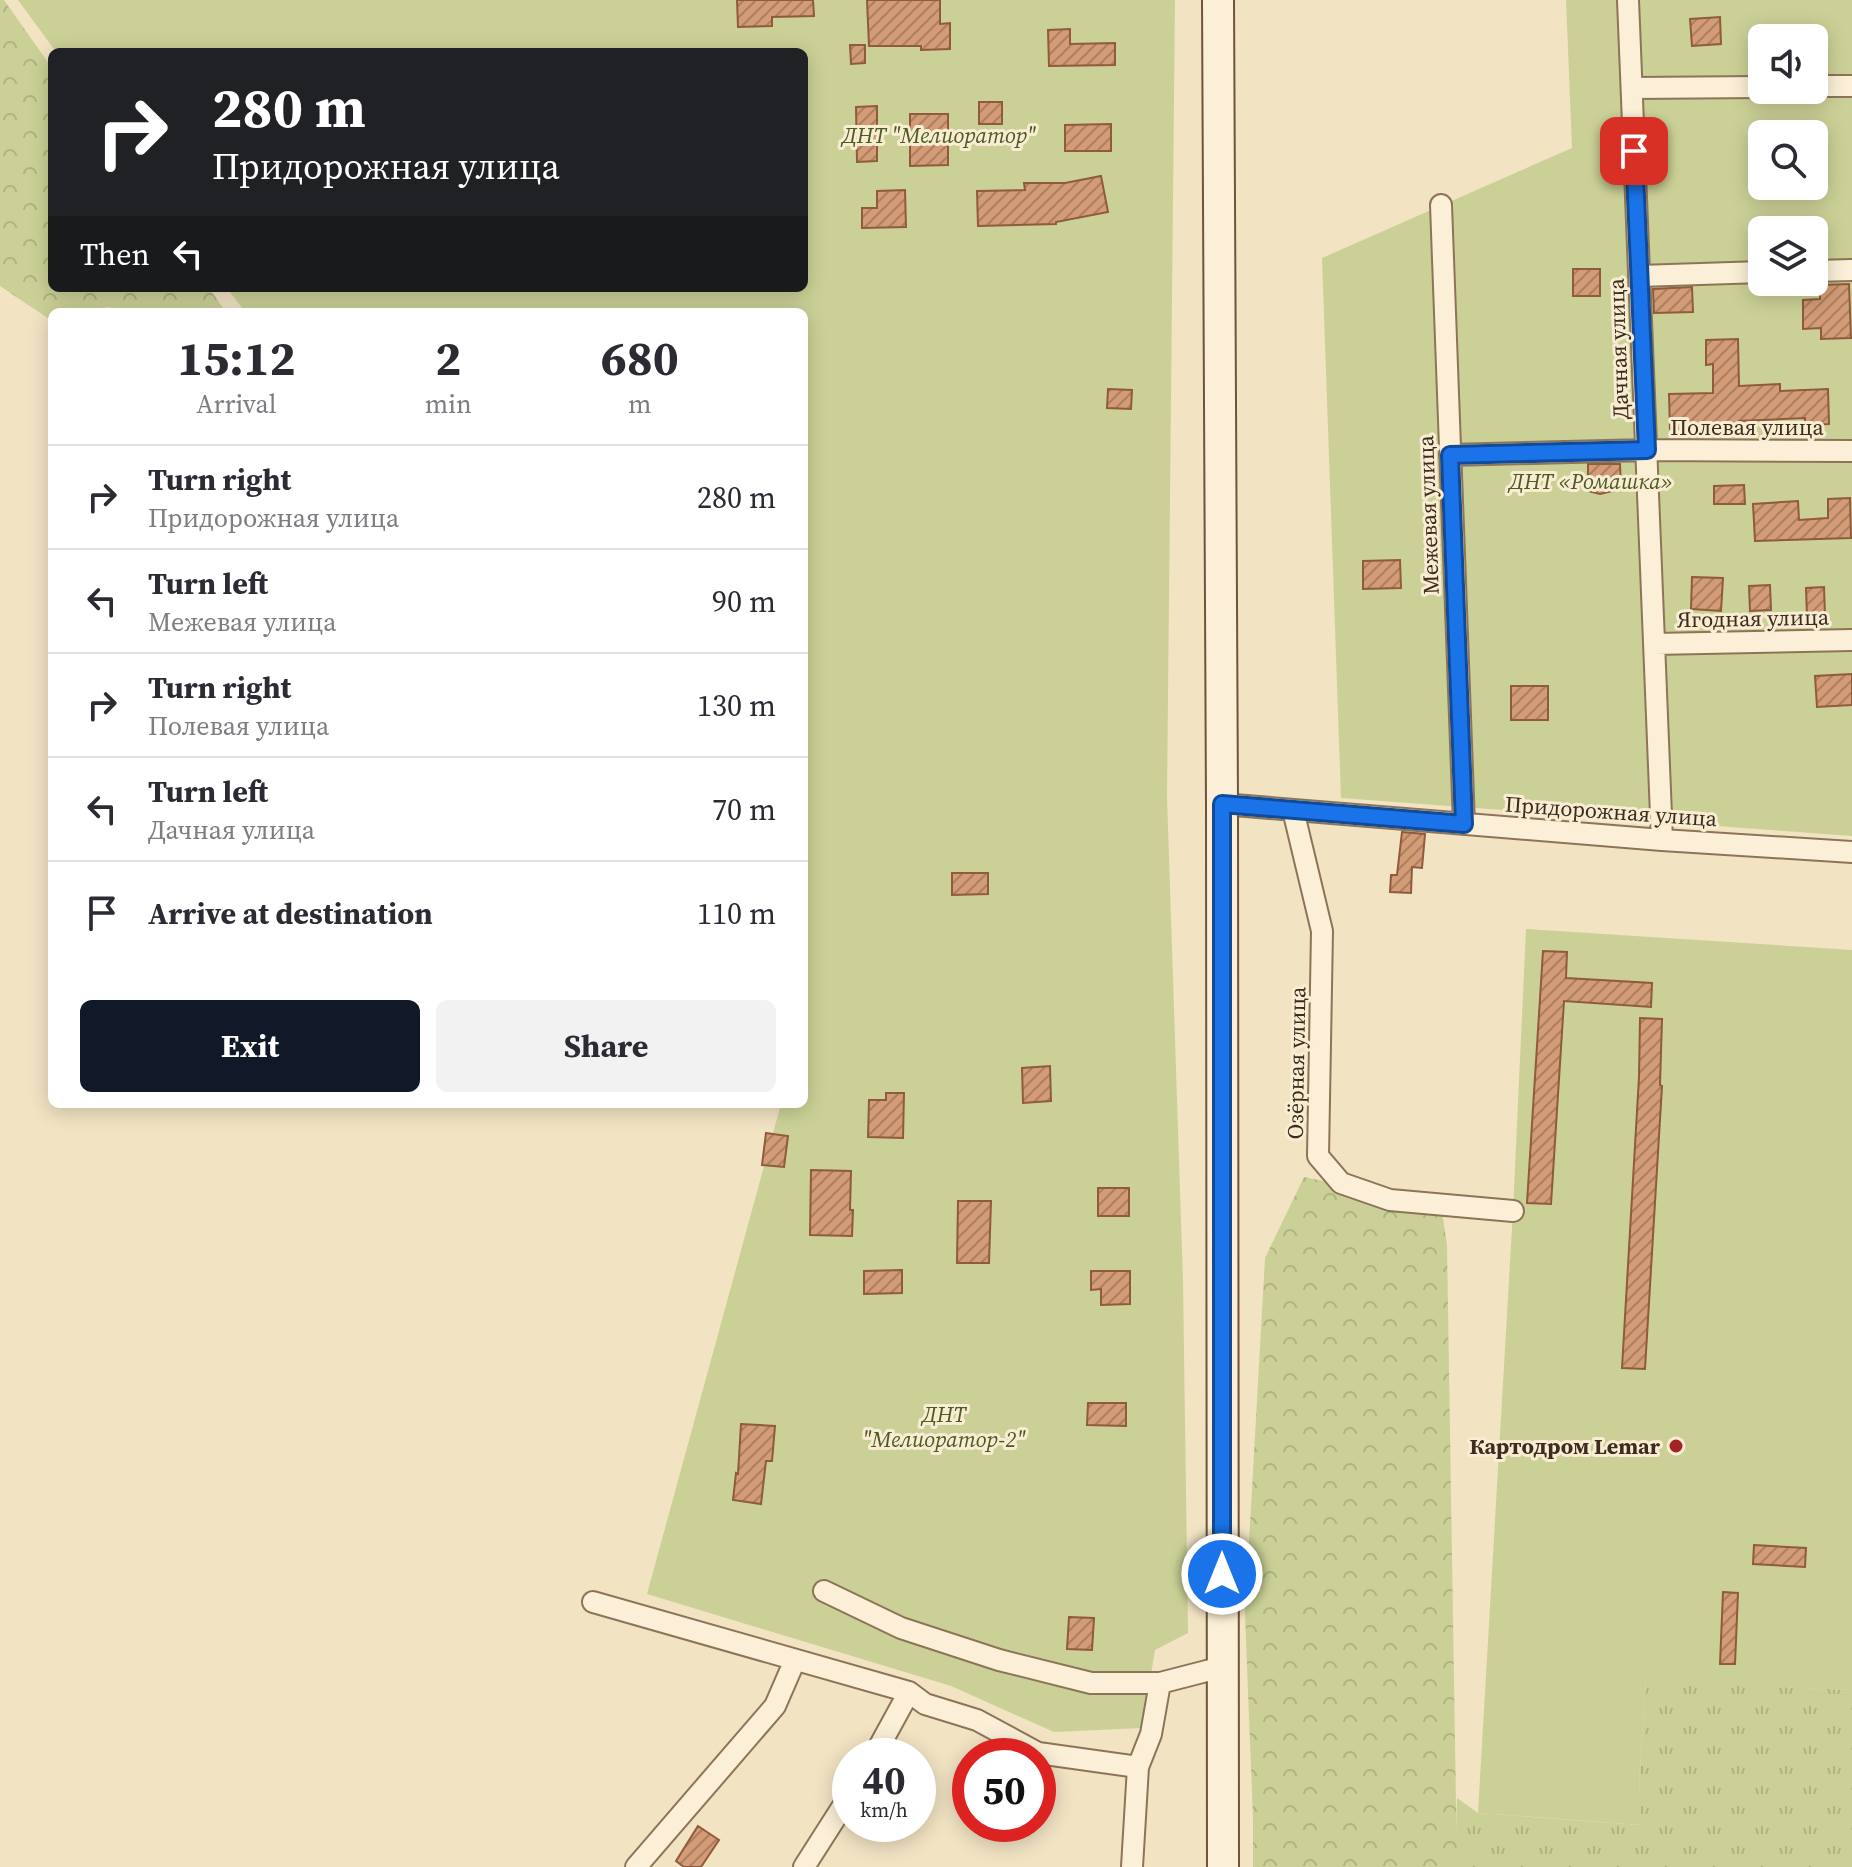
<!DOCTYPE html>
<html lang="en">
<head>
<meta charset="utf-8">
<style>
  body { margin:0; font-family:"Source Serif 4",serif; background:#f2f2f3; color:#2b2b33; height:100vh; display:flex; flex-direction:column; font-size:30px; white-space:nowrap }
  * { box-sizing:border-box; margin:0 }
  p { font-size:26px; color:#7c7c81 }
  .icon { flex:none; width:44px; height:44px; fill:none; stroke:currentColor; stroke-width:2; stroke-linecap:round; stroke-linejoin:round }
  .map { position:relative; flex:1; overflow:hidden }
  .panel { position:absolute; left:48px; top:308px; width:760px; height:800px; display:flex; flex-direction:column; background:#fff; border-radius:12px; box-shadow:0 4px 20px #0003 }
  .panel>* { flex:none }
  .top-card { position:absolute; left:48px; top:48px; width:760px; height:244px; border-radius:12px; box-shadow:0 4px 20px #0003; background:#202124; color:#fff; overflow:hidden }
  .fabs { position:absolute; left:1748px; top:24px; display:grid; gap:16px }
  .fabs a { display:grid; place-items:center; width:80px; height:80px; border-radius:12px; background:#fff; box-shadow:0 4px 20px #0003; font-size:40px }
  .speed { position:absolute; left:832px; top:1738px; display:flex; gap:16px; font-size:40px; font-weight:700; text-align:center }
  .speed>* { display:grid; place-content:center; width:104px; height:104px; border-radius:50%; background:#fff; box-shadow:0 4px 20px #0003; line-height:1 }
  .speed small { font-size:20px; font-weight:400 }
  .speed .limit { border:12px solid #d22; background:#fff; color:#111 }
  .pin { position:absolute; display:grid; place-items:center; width:68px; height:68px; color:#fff; margin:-34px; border-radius:16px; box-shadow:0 4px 12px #0006 }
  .me { position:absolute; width:88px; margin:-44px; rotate:0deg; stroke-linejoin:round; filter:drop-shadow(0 0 6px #0008) }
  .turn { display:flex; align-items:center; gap:28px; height:168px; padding:0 32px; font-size:36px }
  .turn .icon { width:104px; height:104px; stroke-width:2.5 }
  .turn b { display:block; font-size:56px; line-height:68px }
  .then { display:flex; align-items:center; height:76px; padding:0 32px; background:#0003; gap:16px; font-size:30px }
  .eta { display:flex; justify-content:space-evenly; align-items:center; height:136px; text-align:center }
  .eta b { font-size:48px; font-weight:700; line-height:56px }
  .cta { display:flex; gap:16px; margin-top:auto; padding:16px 32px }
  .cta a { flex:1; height:92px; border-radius:12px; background:#111827; color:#fff; font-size:32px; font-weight:700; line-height:92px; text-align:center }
  .cta a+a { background:#f2f2f3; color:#2b2b33 }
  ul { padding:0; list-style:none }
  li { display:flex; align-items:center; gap:24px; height:104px; padding:0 32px; border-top:2px solid #e1e1e2 }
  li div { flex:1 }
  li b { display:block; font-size:30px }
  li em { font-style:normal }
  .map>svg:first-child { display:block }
  .grass { fill:url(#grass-tufts) }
  .forest { fill:url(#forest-crowns) }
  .garden { fill:#cbd196; fill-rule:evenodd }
  .building { fill:url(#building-hatch); stroke:#8f5b3c; stroke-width:2 }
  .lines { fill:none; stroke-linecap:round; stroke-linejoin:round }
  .minor-casing { stroke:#8d7458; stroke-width:24 }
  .secondary-casing { stroke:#6f543b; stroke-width:34 }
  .minor { stroke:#fbf0d7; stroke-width:20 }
  .secondary { stroke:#fbf0d7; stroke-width:30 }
  .route-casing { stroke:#114b97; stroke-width:20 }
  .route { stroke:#1a73e8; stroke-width:14 }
  .poi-dot { fill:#a12326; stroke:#f8edd3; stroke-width:3 }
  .labels { text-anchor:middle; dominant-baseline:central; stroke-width:6; stroke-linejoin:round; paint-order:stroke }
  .park-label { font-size:22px; font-style:italic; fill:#4d5a22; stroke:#f8edd3 }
  .street-label { font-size:22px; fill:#3c2c1d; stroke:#f8edd3 }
  .poi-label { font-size:22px; font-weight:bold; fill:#3c2c1d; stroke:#f8edd3; text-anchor:end }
</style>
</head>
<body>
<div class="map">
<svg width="1852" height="1867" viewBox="0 0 1852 1867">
  <defs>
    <pattern id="grass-tufts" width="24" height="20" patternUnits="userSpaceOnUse" patternTransform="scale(2)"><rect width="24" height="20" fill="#cbd196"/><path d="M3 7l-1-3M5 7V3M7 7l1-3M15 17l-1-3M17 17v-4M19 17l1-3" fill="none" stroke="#afb481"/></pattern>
    <pattern id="forest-crowns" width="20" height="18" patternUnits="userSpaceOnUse" patternTransform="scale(2)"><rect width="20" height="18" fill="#cbd196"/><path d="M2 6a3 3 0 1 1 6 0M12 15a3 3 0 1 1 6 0" fill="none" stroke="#afb481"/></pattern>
    <pattern id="building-hatch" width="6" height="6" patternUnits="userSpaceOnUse" patternTransform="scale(2)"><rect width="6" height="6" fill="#d39b76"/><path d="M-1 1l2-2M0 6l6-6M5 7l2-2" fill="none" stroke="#ac7f60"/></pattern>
  </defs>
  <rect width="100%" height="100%" fill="#f2e3c3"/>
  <path class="grass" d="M1646,1681L1852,1690V1867H1455L1457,1798L1478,1813L1641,1825L1639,1783Z"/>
  <path class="forest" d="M0,0H4L52,68V288H209L226,312H138L108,307L90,312H52V321L0,286Z
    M1304,1177L1441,1205L1447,1245L1457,1867H1253V1819L1245,1614L1265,1258Z"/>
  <path class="garden" d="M18,0H1175L1167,797L1183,1281L1188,1633L1155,1650L1142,1728L1054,1732L951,1686L647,1594L781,1104H804V312H245L227,288H804V52H56Z
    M1566,0H1852V836L1341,798L1322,258L1572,148ZM1762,38H1814V90H1762ZM1762,134H1814V186H1762ZM1762,230H1814V282H1762Z
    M1526,929L1852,950V1690L1646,1682L1639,1783L1642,1825L1478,1813L1513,1211Z"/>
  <path class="building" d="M737,0H813L814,16L772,17V26L738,27Z
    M867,0H940V24L950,23V49L921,50V46H869Z
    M1720,17L1721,44L1692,46L1690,19Z
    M1070,29V44L1115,43V65L1049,66L1048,30Z
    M850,45H865V63L851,64Z
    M979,102H1002V124H979Z
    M877,106V161L857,162L856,107Z
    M910,114H948V165L910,166Z
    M1111,124V151H1065V125Z
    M1101,176L1108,212L1056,222V224L978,226L977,191L1025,190L1024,183H1065Z
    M905,190L906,227L862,228V208H877V191Z
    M1573,269H1600V296H1573Z
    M1849,284L1851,338L1821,339V328L1803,329V300L1820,299V285Z
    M1692,287L1693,312L1654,313L1653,289Z
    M1738,339L1739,386L1780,384V391L1828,389L1829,424L1805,425V418L1739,421V426L1670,429L1669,394L1713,393V364L1706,365V340Z
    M1108,389L1132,390L1131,409L1107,408Z
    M1588,464H1620L1621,489L1600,494L1588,491Z
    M1744,485L1745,504H1714V486Z
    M1850,498L1851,538L1755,541L1753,504L1798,501L1799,520L1828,518V499Z
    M1400,560L1401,588L1363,589V561Z
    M1692,577L1723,578L1721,611L1691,609Z
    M1770,585L1771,610L1750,611L1749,586Z
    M1824,587L1825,616L1807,617L1806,588Z
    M1852,674V705L1817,707L1815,676Z
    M1511,686H1548V720H1511Z
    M1402,832L1425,834L1422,868L1412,867L1411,893L1390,892L1391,875H1397Z
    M952,873H988V894L952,895Z
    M1543,951L1567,952L1566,978L1652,983L1651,1007L1564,1001L1551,1204L1527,1203Z
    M1640,1018L1662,1019L1660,1085L1662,1086L1645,1369L1622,1368L1639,1077Z
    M1050,1066L1051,1101L1023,1103L1022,1068Z
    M886,1093H904L903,1138L868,1137L869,1100H886Z
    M766,1133L788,1136L784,1167L762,1165Z
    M811,1170L851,1171L850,1210H853L852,1236L810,1235Z
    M1098,1188H1129V1216H1098Z
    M958,1201H991L989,1263H957Z
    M902,1270V1293L864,1294V1271Z
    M1091,1271H1130V1304L1101,1305V1289L1091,1290Z
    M1088,1403H1126V1426L1087,1425Z
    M741,1424L775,1426L772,1461H766L761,1504L733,1500L736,1473L738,1474Z
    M1754,1545L1806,1548L1805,1567L1753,1564Z
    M1723,1592L1738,1593L1735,1664H1720Z
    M1069,1617L1094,1618L1092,1650L1067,1649Z
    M698,1826L719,1840L701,1867H684L676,1861Z"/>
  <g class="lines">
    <defs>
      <path id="minor" d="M1628,0L1662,840
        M1814,86H1852
        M1632,88L1762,87
        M1441,205L1464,824
        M1814,271L1852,270
        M1639,276L1762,272
        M1450,455L1647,450L1852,451
        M1654,644L1852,640
        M1222,804L1662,840L1852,852
        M1293,810L1322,931L1318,1156L1341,1183L1390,1200L1513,1211
        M824,1591L901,1628L999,1660L1091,1683H1160L1222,1667
        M593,1602L909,1692L925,1704L977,1720L1038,1753L1138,1767
        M874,1756L909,1692
        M636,1867L775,1706L795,1660
        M804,1867L850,1795
        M1132,1867L1138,1767L1151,1734L1160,1683"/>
      <path id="secondary" d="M1218,0L1222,804L1223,1867"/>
    </defs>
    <use href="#minor" class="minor-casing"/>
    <use href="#secondary" class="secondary-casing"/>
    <use href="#minor" class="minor"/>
    <use href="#secondary" class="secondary"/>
  </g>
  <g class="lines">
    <defs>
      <path id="route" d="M1222,1574V804L1464,824L1450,455L1647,450L1634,151"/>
    </defs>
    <use href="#route" class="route-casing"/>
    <use href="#route" class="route"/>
  </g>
  <circle class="poi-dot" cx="1676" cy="1446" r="8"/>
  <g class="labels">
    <g class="park-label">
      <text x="939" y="135">ДНТ "Мелиоратор"</text>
      <text x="1591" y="481">ДНТ «Ромашка»</text>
      <text x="944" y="1414">ДНТ<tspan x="944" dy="25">"Мелиоратор-2"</tspan></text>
    </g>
    <g class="street-label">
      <text transform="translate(1618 349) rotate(-92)">Дачная улица</text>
      <text x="1747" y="427">Полевая улица</text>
      <text transform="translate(1428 515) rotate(-92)">Межевая улица</text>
      <text transform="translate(1753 618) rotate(-1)">Ягодная улица</text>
      <text transform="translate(1611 811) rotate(4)">Придорожная улица</text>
      <text transform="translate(1296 1063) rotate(-89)">Озёрная улица</text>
    </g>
    <g class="poi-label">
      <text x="1660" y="1446">Картодром Lemar</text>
    </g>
  </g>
</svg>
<div class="fabs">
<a><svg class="icon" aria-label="sound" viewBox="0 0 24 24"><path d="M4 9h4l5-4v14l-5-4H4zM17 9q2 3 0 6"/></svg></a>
<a><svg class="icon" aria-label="search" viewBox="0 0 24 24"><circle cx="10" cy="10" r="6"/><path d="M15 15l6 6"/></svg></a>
<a><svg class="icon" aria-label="layers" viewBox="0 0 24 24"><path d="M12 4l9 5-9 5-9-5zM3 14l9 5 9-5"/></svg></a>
</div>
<div class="speed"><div>40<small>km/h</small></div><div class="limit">50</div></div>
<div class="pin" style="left:1634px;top:151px;background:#d93025"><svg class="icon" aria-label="arrive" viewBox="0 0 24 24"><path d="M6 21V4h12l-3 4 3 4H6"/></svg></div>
<svg class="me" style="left:1222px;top:1574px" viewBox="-20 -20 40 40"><circle r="17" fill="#1a73e8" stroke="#fff" stroke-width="3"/><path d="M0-11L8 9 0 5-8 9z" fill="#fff"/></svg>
<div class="top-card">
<div class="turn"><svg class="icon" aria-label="right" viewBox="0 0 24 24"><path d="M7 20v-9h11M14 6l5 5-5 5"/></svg><div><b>280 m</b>Придорожная улица</div></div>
<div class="then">Then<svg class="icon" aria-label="left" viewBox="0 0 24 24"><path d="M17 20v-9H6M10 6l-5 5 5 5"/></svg></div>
</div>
<section class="panel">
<div class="eta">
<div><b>15:12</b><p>Arrival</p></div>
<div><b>2</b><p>min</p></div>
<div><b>680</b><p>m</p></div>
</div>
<ul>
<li><svg class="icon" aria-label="right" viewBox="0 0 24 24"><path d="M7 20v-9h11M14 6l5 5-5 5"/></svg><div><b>Turn right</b><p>Придорожная улица</p></div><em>280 m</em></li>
<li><svg class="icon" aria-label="left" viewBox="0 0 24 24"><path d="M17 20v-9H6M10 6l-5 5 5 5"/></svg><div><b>Turn left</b><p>Межевая улица</p></div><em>90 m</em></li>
<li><svg class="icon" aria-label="right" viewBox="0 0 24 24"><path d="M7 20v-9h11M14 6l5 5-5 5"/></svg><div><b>Turn right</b><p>Полевая улица</p></div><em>130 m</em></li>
<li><svg class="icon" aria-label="left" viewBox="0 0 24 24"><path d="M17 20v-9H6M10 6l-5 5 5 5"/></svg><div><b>Turn left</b><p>Дачная улица</p></div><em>70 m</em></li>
<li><svg class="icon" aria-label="arrive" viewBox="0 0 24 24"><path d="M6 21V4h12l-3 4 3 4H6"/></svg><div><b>Arrive at destination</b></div><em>110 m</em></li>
</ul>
<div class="cta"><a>Exit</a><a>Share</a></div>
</section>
</div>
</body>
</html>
